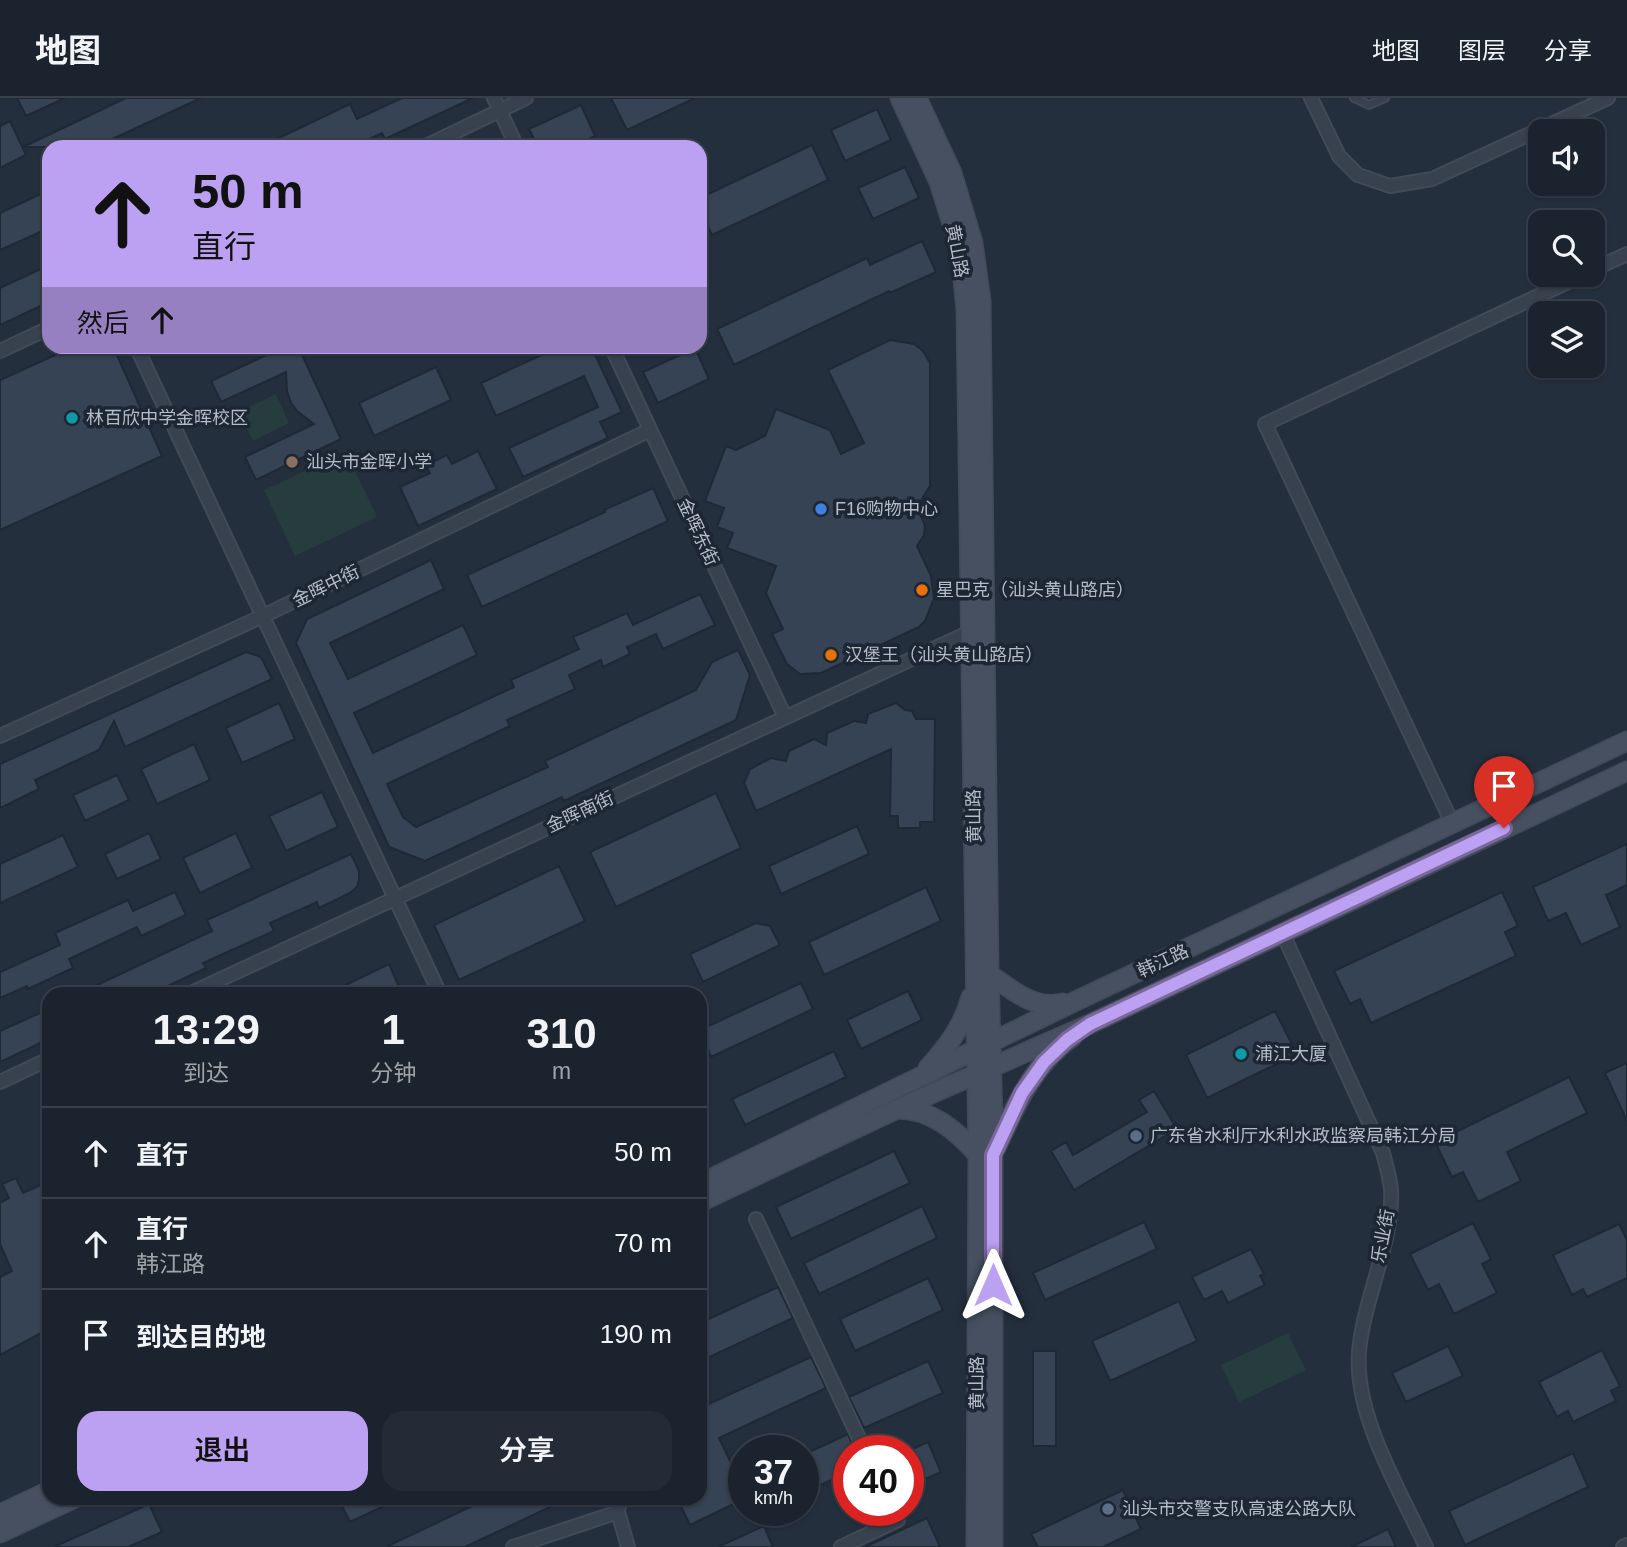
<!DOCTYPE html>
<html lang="zh">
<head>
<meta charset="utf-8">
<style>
  body { margin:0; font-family:Arial,"Noto Sans SC",sans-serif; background:#242b36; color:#f1f3f6; height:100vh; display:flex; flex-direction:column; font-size:26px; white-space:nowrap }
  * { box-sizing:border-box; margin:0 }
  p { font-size:23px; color:#a0a4aa }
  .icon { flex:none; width:38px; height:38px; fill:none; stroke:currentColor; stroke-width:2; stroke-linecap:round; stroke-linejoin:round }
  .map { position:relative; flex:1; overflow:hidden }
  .panel { position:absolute; left:42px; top:889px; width:665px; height:518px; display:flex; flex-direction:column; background:#1b232e; border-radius:21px; box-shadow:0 2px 5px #0004,0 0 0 2px #39404a }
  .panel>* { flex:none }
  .guide { position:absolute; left:42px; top:42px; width:665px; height:214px; border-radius:21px; box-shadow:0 2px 5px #0004,0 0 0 2px #39404a; background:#bca0f2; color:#111; overflow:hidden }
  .buttons { position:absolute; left:1528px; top:21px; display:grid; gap:14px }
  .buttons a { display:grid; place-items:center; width:77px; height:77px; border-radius:14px; background:#1b232e; box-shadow:0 2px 5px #0004,0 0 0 2px #39404a; font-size:35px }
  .speed { position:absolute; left:728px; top:1337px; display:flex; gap:14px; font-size:35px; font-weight:700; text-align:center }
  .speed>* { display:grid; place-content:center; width:91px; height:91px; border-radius:50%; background:#1b232e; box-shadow:0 2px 5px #0004,0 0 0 2px #39404a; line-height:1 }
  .speed small { font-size:18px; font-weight:400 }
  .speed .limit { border:10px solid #d22; background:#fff; color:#111 }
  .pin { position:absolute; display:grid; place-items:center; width:60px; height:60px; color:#fff; margin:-72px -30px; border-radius:50% 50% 50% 0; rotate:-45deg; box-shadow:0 0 7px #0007 }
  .pin .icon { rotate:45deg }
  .me { position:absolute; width:77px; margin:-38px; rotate:0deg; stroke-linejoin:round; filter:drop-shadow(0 0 5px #0008) }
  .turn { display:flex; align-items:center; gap:24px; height:147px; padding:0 35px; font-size:32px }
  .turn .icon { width:91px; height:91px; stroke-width:2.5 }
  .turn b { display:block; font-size:49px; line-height:60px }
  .then { display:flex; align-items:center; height:66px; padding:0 35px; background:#0003; gap:14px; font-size:26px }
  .eta { display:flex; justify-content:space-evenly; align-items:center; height:119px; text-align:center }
  .eta b { font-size:42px; font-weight:600; line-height:49px }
  .cta { display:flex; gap:14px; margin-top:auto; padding:14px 35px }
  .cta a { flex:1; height:80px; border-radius:21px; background:#bca0f2; color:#111; font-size:28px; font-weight:600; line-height:80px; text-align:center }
  .cta a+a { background:#242b36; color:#f1f3f6 }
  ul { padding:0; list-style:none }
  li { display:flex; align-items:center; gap:21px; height:91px; padding:0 35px; border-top:2px solid #39404a }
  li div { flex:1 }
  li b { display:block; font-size:26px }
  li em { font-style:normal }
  header { display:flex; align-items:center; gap:42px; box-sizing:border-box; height:98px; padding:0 35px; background:#1b232e; border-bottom:2px solid #39404a }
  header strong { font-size:33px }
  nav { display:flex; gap:38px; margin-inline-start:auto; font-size:24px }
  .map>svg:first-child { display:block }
  .green { fill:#263c3f }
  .building { fill:#364354; stroke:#1f2835; stroke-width:2 }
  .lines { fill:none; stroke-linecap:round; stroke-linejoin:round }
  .lane-casing { stroke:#414a57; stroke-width:10 }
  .street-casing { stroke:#414a57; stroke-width:16 }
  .secondary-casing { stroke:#414a57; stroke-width:21 }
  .lane { stroke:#38414e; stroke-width:6 }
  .street { stroke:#38414e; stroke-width:12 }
  .secondary { stroke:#465061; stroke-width:18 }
  .route-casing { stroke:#7a689d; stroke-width:18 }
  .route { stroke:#bca0f2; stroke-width:12 }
  .culture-dot { fill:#0f9aa8; stroke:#1d2633; stroke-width:2.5 }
  .education-dot { fill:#8d6e63; stroke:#1d2633; stroke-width:2.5 }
  .shop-dot { fill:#3f7fe0; stroke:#1d2633; stroke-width:2.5 }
  .food-dot { fill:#e8710a; stroke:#1d2633; stroke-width:2.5 }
  .service-dot { fill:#5c6f8a; stroke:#1d2633; stroke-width:2.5 }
  .labels { text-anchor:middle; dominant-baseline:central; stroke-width:7; stroke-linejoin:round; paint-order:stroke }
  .street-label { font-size:18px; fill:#b4bcc9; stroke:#1d2633 }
  .poi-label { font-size:18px; fill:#b4bcc9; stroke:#1d2633; text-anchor:start }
</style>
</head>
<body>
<header>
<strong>地图</strong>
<nav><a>地图</a><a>图层</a><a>分享</a></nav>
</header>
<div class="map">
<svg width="1627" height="1449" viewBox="0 0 1627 1449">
  <rect width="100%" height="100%" fill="#242f3e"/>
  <path class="green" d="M276,296L289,325L253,343L238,314Z
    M346,354L377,419L295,458L264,392Z
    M1288,1235L1306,1272L1239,1304L1221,1267Z"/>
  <path class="building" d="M17,0H65L26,18Z
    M126,0H201L95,49H23Z
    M402,0H473L385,41L382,35L352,49H260L350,6L357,21Z
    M611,0H695L627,32Z
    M581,7L595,38L572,49H538L529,31Z
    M877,11L891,42L845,63L831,32Z
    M10,23L26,57L0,70V28Z
    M812,47L828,82L712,137L700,112V100Z
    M905,69L919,100L873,121L858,90Z
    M49,92V130L0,152V115Z
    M922,143L936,174L890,195L889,193L734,267L717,231L867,160L870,167Z
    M49,167V204L0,227V190Z
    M890,242L914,246L923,253L930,265V388L922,401L919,413L925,428L924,437L917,448L931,478L934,500L925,523L919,529L821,575L800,576L787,566L772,536L783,531L766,495L776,468L727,450L733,435L717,429L724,410L705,403L726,348L736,352L765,338L776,311L830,332L841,356L864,345L828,272Z
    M75,248H113L162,358L0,432V282Z
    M273,248H298L341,341L256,382L245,359L314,326L297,313L291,305L287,293L286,274L221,304L211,283L275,253Z
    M561,248H591L622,314L600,324L608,340L523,379L509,350L598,309L584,278L496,318L481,285Z
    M695,250L709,281L658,305L643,274Z
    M436,269L451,302L374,338L359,305Z
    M478,353L497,391L418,428L400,389L430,375L426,367L447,357L452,366Z
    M653,390L668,423L482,509L467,477L605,414L604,412Z
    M431,462L444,491L330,545L348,581L463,527L477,557L354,615L373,655L514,589L511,582L579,551L573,539L627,515L633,527L700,496L715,527L663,551L656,536L627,549L630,556L603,569L601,562L569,577L575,591L507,622L510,628L387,686L403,719L416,729L548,669L545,663L696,592L712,564L738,552L750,577L736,622L564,703L562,699L425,763L389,749L296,545L307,521Z
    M246,554L261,559L272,581L125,649L114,623L99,652L35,682L39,691L0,710V666Z
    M279,605L295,641L242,665L226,630Z
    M896,605L905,612L912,613L916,621H935L934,724H920V730H898V718H890L891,651L756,713L744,685L750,671L771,660L786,663L789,653L814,641L826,647L827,635L854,623L866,625L868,616Z
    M194,646L210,682L157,706L141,671Z
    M117,677L129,702L85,723L73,697Z
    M322,694L338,729L286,753L269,718Z
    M716,695L741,750L616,809L590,754Z
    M857,728L869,756L781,796L769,768Z
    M149,735L161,761L117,781L105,756Z
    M236,735L252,770L200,795L183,760Z
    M63,737L78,769L0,805V766Z
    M1627,746V787L1606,797L1620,829L1581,847L1566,815L1548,823L1533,789Z
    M351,756L359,773V782L357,789L350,795L319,810L317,804L270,825L274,833L203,865L206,870L151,896H78L212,833L207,822Z
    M559,768L585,823L459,882L434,827Z
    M926,789L941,823L824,877L809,844Z
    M175,794L186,817L141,838L137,829L69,861L73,870L28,891L27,888L0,900V874L60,847L55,835L128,802L133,813Z
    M1502,794L1518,828L1505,834L1516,858L1371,925L1360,901L1350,906L1334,873Z
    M756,825L770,828L780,847L703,884L690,856Z
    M389,866L402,896H327Z
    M801,885L813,911L711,959L700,932Z
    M908,893L922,922L861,951L847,922Z
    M49,911V941L0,964V933Z
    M1275,913L1297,956L1207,1000L1186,957Z
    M834,953L846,979L745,1027L732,1001Z
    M1627,965V1023L1605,975Z
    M1569,979L1587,1015L1507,1054L1521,1083L1478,1104L1463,1074L1452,1079L1435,1044Z
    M1154,993L1177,1031L1074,1092L1051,1053L1066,1044L1073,1057L1147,1014L1139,1002Z
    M894,1053L910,1085L791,1141L776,1109Z
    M16,1080L23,1095L49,1083V1231L0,1257V1179L12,1173L0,1146V1105L9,1100L2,1086Z
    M922,1108L937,1140L819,1196L804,1165Z
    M1144,1124L1157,1151L1045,1202L1033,1175Z
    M1473,1125L1491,1161L1482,1166L1497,1195L1454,1216L1439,1186L1428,1192L1410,1156Z
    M1619,1126L1627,1142V1180L1587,1199L1583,1191L1572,1197L1553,1157Z
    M1251,1151L1264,1176L1260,1178L1265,1187L1228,1205L1222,1193L1204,1202L1192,1179Z
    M928,1180L943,1212L855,1253L840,1221Z
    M778,1189L793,1220L705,1261L700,1249V1225Z
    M1179,1203L1197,1243L1110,1283L1092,1243Z
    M1448,1248L1463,1278L1406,1304L1392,1275Z
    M1602,1252L1620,1288L1611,1293L1616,1303L1573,1324L1568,1313L1557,1319L1539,1284Z
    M1033,1253H1056V1348H1033Z
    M811,1259L826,1290L719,1340L744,1392V1401L690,1427L677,1400H700V1286L709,1306Z
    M928,1263L943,1295L864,1330L849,1299Z
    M848,1336L855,1353H849V1374L803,1395V1357Z
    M928,1344L941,1374L908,1389V1353Z
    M1573,1355L1588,1389L1465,1447L1449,1413Z
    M1123,1392L1141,1431L1103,1449H1038L1031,1436Z
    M338,1400H401L350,1424Z
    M489,1400H569L465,1449H386Z
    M149,1406L162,1434L128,1449H54Z
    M927,1420L940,1449H865Z
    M764,1428L773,1449H718Z
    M1388,1431L1396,1449H1351Z"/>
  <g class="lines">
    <defs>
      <path id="lane" d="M1354,0L1369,7L1385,0"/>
      <path id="street" d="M494,0L517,49
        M1311,0L1339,58L1358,77L1390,88L1432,81L1608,0
        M424,49L526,0
        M1592,172L1627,156
        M136,248L440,896
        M611,248L785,619
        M0,253L49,230
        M0,638L263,518L650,332
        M1453,727L1265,326L1583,177
        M1282,834L1383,1055C1386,1067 1390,1080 1391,1092C1394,1141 1363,1203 1359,1254C1354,1318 1400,1392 1426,1449
        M189,896L972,533
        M0,984L49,961
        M756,1121L865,1353
        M620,1400L618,1414L628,1449
        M513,1449L618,1414
        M841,1449L898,1422L893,1412
        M1623,1449L1627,1447"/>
      <path id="secondary" d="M900,0L939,84L960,151L966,212L978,1057L976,1449
        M917,0L952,75L973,145L981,203L989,876L993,1026V1449
        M989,876C1012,892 1034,912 1063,905
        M928,970C948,948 963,928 971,899
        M897,1011C931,1011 956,1032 978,1057
        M996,1050C1015,1009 1033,966 1072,939
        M700,1086L1080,901L1627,643
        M700,1104L897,1011L1090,926L1627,673
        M0,1416L49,1393
        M0,1435L75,1400"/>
    </defs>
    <use href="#lane" class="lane-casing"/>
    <use href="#street" class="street-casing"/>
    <use href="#secondary" class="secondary-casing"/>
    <use href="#lane" class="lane"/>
    <use href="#street" class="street"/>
    <use href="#secondary" class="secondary"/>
  </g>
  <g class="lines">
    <defs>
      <path id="route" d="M993,1187V1057L1022,995L1044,964L1067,942L1090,926L1504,730"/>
    </defs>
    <use href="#route" class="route-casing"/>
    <use href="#route" class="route"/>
  </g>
  <g class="culture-dot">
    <circle cx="72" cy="320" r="7"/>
    <circle cx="1241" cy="956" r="7"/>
  </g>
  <circle class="education-dot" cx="292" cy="364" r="7"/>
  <circle class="shop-dot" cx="821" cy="411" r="7"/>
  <g class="food-dot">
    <circle cx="922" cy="492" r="7"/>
    <circle cx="831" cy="557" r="7"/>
  </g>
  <g class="service-dot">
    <circle cx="1136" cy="1038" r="7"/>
    <circle cx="1108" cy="1411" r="7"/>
  </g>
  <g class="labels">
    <g class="street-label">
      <text transform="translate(957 153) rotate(79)">黄山路</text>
      <text transform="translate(698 434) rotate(65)">金晖东街</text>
      <text transform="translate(326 488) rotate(-26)">金晖中街</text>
      <text transform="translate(580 714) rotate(-25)">金晖南街</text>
      <text transform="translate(974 718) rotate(-91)">黄山路</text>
      <text transform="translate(1163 863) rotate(-25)">韩江路</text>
      <text transform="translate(1383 1138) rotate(-79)">乐业街</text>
      <text transform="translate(977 1285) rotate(-90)">黄山路</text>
    </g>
    <g class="poi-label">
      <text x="86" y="320">林百欣中学金晖校区</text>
      <text x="306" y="364">汕头市金晖小学</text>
      <text x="835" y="411">F16购物中心</text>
      <text x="936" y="492">星巴克（汕头黄山路店）</text>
      <text x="845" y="557">汉堡王（汕头黄山路店）</text>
      <text x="1255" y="956">浦江大厦</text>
      <text x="1150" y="1038">广东省水利厅水利水政监察局韩江分局</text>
      <text x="1122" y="1411">汕头市交警支队高速公路大队</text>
    </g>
  </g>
</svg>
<div class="buttons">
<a><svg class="icon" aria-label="sound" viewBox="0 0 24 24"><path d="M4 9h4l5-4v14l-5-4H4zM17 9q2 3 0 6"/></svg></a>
<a><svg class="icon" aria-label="search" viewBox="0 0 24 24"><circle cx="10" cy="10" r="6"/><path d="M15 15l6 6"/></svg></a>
<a><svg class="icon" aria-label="layers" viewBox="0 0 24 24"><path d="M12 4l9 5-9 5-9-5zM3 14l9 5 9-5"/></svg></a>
</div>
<div class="speed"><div>37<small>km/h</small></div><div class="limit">40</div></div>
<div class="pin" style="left:1504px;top:730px;background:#d93025"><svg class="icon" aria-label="arrive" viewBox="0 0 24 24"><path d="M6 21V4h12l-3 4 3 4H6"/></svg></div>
<svg class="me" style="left:993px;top:1187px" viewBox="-20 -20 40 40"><path d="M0-17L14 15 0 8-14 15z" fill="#bca0f2" stroke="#fff" stroke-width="4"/></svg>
<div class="guide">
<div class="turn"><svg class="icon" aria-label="ahead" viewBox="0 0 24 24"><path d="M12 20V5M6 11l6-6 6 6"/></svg><div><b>50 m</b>直行</div></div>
<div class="then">然后<svg class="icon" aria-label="ahead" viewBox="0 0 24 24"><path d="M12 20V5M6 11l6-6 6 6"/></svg></div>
</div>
<section class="panel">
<div class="eta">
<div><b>13:29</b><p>到达</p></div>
<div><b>1</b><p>分钟</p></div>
<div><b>310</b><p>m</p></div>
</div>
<ul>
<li><svg class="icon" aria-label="ahead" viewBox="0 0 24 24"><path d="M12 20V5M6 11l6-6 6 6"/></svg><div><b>直行</b></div><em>50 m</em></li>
<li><svg class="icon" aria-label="ahead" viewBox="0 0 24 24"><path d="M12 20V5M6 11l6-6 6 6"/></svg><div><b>直行</b><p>韩江路</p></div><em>70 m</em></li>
<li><svg class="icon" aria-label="arrive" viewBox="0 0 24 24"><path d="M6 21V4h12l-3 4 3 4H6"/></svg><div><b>到达目的地</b></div><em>190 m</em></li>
</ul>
<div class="cta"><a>退出</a><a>分享</a></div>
</section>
</div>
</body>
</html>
